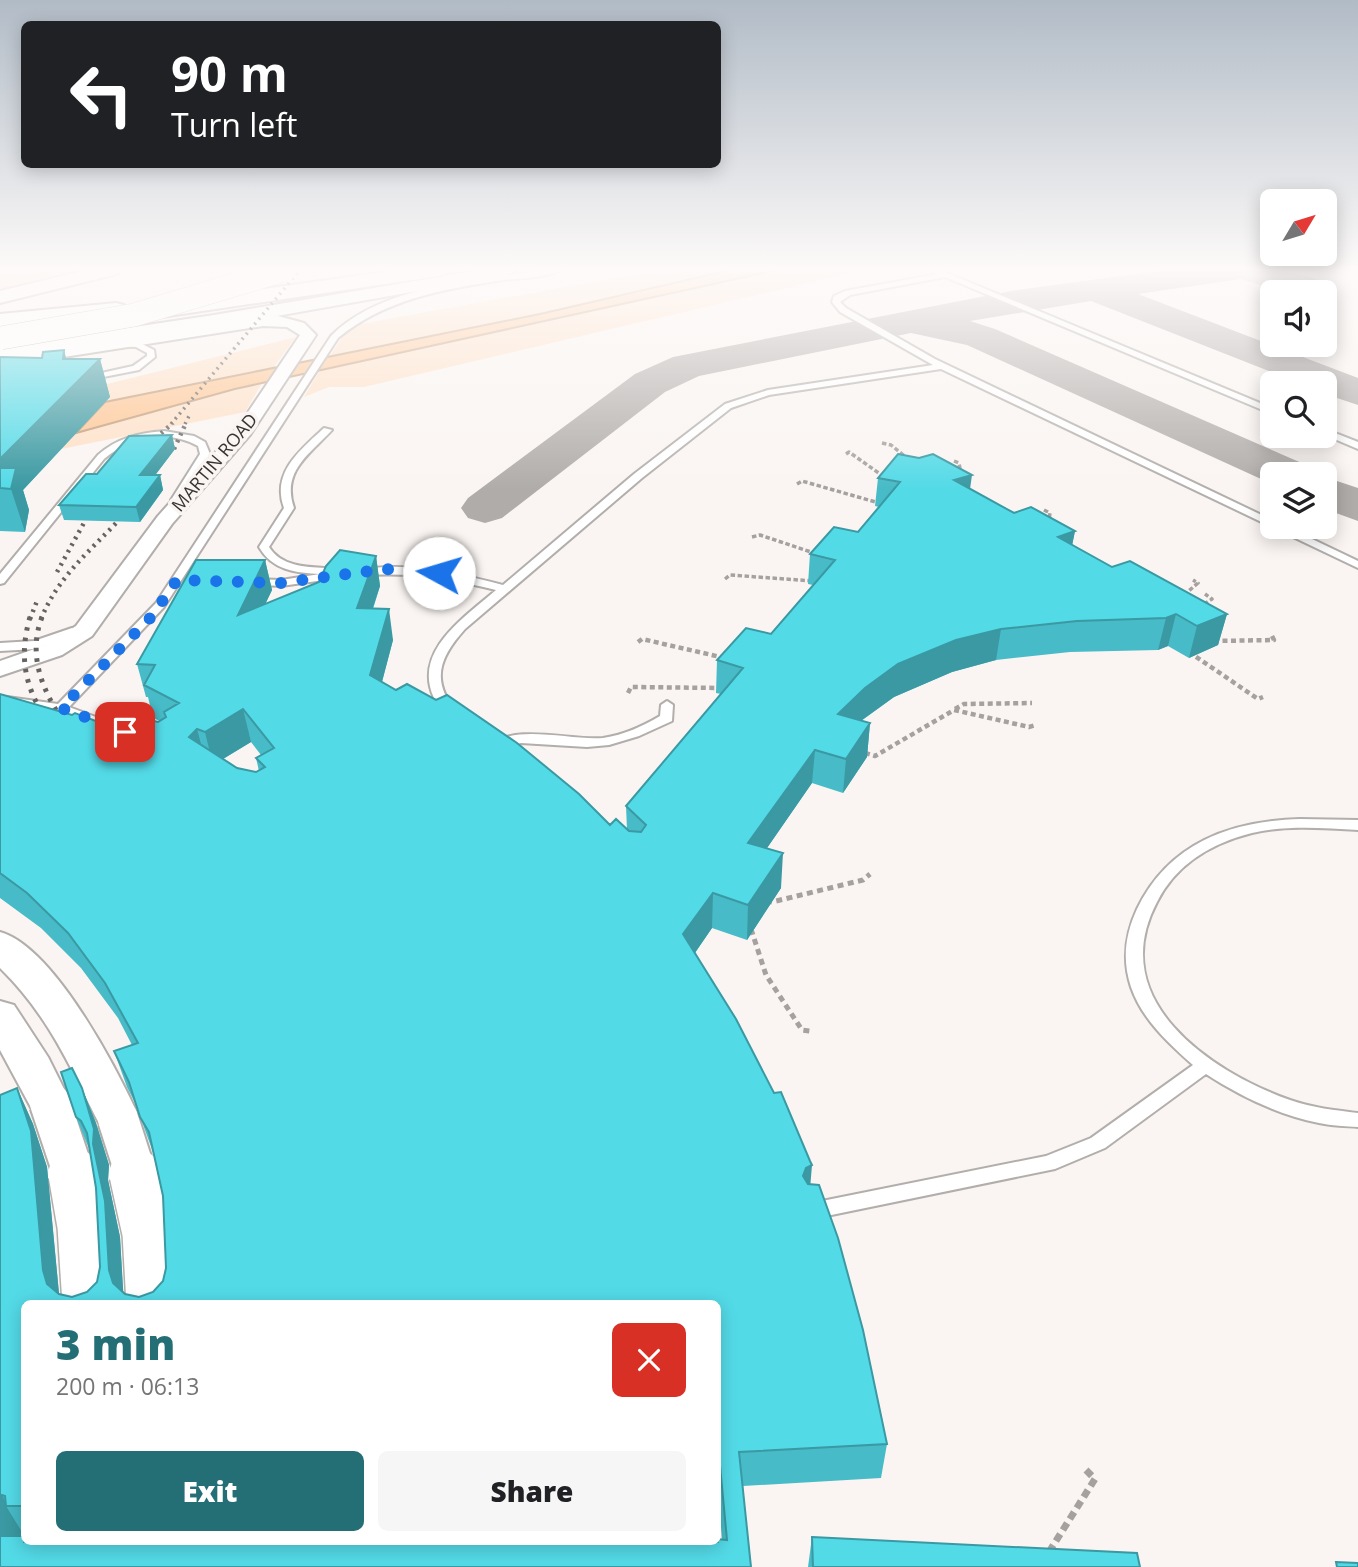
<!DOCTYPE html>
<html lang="en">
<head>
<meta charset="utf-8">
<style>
  body { margin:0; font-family:"Open Sans",sans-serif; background:#f6f6f6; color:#202124; height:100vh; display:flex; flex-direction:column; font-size:26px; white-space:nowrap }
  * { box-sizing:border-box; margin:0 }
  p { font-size:23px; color:#757577 }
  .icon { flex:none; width:38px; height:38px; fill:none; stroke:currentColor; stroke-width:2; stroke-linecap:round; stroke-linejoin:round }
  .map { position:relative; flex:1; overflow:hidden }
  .sheet { position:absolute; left:21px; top:1300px; width:700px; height:245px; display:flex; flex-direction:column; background:#fff; border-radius:10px; box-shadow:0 4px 18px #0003 }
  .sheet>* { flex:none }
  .top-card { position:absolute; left:21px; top:21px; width:700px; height:147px; border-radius:10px; box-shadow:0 4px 18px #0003; background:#202124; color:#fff; overflow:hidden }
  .needle { width:46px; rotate:52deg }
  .buttons { position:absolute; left:1260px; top:189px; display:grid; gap:14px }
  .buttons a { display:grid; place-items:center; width:77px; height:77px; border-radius:10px; background:#fff; box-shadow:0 4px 18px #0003; font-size:35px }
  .pin { position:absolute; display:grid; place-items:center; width:60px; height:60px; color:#fff; margin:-30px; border-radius:14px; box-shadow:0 4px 10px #0006 }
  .me { position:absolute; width:77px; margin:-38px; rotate:276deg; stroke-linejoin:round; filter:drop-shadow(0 0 5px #0008) }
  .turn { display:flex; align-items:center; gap:24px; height:147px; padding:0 35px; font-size:32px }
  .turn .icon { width:91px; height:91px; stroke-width:2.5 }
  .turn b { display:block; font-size:49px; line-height:60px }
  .round { display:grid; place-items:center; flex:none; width:74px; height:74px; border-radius:10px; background:#f6f6f6 }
  .head { display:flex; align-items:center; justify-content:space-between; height:119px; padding:0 35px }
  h1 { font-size:42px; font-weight:800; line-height:52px; color:#246e76 }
  .cta { display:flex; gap:14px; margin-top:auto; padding:14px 35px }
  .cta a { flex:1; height:80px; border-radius:10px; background:#246e76; color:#fff; font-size:28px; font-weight:800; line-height:80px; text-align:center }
  .cta a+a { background:#f6f6f6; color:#202124 }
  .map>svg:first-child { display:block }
  .green { fill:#fee0c6 }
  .water { fill:#fec592; stroke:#c29a76; stroke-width:2 }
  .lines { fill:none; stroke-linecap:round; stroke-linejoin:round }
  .taxiway { fill:#b0acaa; fill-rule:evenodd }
  .service-casing { stroke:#b2aeab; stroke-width:4 }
  .minor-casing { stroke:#b2aeab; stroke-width:4 }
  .tertiary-casing { stroke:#b2aeab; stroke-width:4 }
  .motorway-casing { stroke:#b2aeab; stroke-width:4 }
  .path-far3 { stroke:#a4a19e; stroke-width:3.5; stroke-dasharray:4.5 2.5; stroke-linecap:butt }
  .path-far2 { stroke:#a4a19e; stroke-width:4.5; stroke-dasharray:5 3.5; stroke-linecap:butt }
  .path-far1 { stroke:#a4a19e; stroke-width:5; stroke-dasharray:6 4.5; stroke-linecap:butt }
  .path { stroke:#a4a19e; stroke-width:7; stroke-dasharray:8 5; stroke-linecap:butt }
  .service { fill:#fff; fill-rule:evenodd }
  .minor { fill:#fff; fill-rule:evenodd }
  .tertiary { fill:#fff; fill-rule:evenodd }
  .motorway { fill:#fff; fill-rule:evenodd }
  .rail-far2 { stroke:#656361; stroke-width:3.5; stroke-dasharray:2 4.5; stroke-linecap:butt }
  .rail-far1 { stroke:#656361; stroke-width:4.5; stroke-dasharray:2.5 5; stroke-linecap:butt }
  .rail { stroke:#656361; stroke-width:5; stroke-dasharray:3.5 7; stroke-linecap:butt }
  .tertiary-bridge-far1-casing { stroke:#b2aeab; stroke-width:44; stroke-linecap:butt }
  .tertiary-bridge-casing { stroke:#b2aeab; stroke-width:54; stroke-linecap:butt }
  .motorway-bridge-casing { stroke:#b2aeab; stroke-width:24; stroke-linecap:butt }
  .tertiary-bridge-far1 { stroke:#fff; stroke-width:40 }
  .tertiary-bridge { stroke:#fff; stroke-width:51 }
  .motorway-bridge { stroke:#fff; stroke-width:23 }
  .wall { fill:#47bbc7; fill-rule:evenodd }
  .shaded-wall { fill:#3a99a2 }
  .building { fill:#53dae7; stroke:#3a99a2; stroke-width:2; fill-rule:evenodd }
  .route { stroke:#1a73e8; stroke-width:12; stroke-dasharray:0 21.6 }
  .labels { text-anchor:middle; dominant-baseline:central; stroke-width:7; stroke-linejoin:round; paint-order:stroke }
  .far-street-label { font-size:18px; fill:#373634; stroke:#faf5f2 }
</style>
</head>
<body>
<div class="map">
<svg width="1358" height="1567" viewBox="0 0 1358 1567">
  <rect width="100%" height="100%" fill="#faf5f2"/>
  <path class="green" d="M18,270H96L0,293V274Z
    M660,270H730L540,314L330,356L342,337L355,325Z
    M777,270H863L364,387H329L304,397L320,370Z
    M296,337L273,368L105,402L109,398L59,396Z
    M262,383L245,412L61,449L76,433Z"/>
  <path class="water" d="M730,270H777L235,389L76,433L105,402L540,314Z"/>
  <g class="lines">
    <path class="taxiway" d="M1164,270C1201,270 1312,261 1334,292L1325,301V292H1281L1241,279L1138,294L1358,378V405L1325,394V383H1299L1091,301L970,321L995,329L1304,464L1311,474H1272V484L967,345L911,333L699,376L665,392L502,518L485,523L468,518L461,508L468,498L635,374L673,357L1011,291Z
      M1325,477L1358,488V521L1325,509Z"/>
    <defs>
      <path id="service" d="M546,270H561C545,278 521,278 503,280C444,289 385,299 338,338L164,607L69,707L147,736L149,739L147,742H137L59,712L0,704V696L58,704L156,603L331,336C381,285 479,280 546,270Z
        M934,270H940L1272,408V414L945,277L850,295L840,302L846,308L935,359L1272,520V527H1287L1358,561V568L941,369L769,395L731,408L642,478L465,629C439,658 430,681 458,714L451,718C442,715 437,707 434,698C412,651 465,617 496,590C450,579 407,571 359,576L355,575V571C404,560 455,573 503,585L634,474L725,404L768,390L933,365L840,312L832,302L834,296L845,291L938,274L934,273Z
        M117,342H138L154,350L155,357L139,370L83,381V377L133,366L147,356V353L136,347L117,346Z
        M324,428L332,430C310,454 281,471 294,508L269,547C281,566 305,567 325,568L329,569V573L339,572L345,575L339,578L281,586L247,584L245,582L251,579L281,580L320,574C296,573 272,570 259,547L284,508C271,473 300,450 324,428Z
        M1325,429L1358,442V449L1325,435Z
        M164,431L194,436L205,442L210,454L180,502L176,503L171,500L200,454L198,446C167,429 130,437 104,459L4,583L0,584V574L98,455C117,438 139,433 164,431Z
        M72,628L78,632L76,635L36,649L0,651V643L34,641Z
        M667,701L673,705L672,721L639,736L609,745L587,747L521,743L496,750L489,746C514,723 572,741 603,738C624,735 643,726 660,716L661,705Z
        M1300,819L1358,820V830C1323,828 1287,825 1252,833C1212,843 1176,864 1157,902C1105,1000 1209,1071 1290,1100C1313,1108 1335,1110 1358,1113V1127C1345,1126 1332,1126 1319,1123C1279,1115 1240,1096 1206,1074L1105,1148L1055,1169L812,1219L805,1217L802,1211L805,1205L812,1203L1046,1156L1091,1138L1193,1065C1168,1043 1142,1019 1131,987C1122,960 1125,935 1137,909C1169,843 1230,821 1300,819Z"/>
      <path id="minor" d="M278,316L304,323L316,335L250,435L172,524L92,636L62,655L0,676V661L46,645L76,626L158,516L238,427L300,335L287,327L263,326L0,367V357L256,317Z"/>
      <path id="tertiary" d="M480,270H517L508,275L214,327L0,359V347L214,315Z
        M0,932C54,947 117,1069 140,1119L133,1131L118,1136L103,1131C71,1070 51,1018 0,968Z
        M0,1001L14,1005L48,1057L71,1103L65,1115L50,1120L35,1115L0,1050Z"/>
      <path id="motorway" d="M87,270H120L117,274L0,303V291Z
        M399,270H449L446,274L439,276L162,317L154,315L151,310L154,305L162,303Z
        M116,303L124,305L127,310L124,315L0,328V314Z"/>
    </defs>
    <use href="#service" class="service-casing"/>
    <use href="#minor" class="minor-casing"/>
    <use href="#tertiary" class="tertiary-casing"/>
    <use href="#motorway" class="motorway-casing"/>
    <path class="path-far3" d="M882,443L891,445L907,458
      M846,454L849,452L883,476
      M954,461L959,463L961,474
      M797,484L802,481L879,503
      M1044,510L1050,513L1049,520
      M752,537L760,535L814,553
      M725,579L730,575L813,581
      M1184,595L1198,583L1193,580
      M1204,604L1212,599L1205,594"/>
    <path class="path-far2" d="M1214,641L1274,640L1272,636
      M638,642L642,639L725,658
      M1189,652L1258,699L1263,697
      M628,693L631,687L721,688
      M955,709L964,704L1032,703
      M865,753L875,756L954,710L1029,727L1036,725"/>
    <path class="path-far1" d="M766,901L772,902L863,880L870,874
      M749,931L752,932L766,975L802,1030L810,1031"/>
    <path class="path" d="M1049,1552L1095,1479L1085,1469"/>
    <use href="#service" class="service"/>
    <use href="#minor" class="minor"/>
    <use href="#tertiary" class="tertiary"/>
    <use href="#motorway" class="motorway"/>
    <path class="rail-far2" d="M171,424L300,270
      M185,424L190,414"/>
    <path class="rail-far1" d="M144,448L173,423
      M174,449L186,423
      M57,572L85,521
      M30,619L37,601
      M41,619C58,577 88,553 118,521"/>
    <path class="rail" d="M30,617C19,655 24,686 46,719
      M42,617C27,656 43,692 65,724"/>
    <defs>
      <path id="tertiary-bridge-far1" d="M50,1103L74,1175
        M118,1119L136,1175"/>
      <path id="tertiary-bridge" d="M74,1174L83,1226L88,1304
        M135,1174L148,1233L152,1304"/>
      <path id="motorway-bridge" d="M1,338L134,315L284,270"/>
    </defs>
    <use href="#tertiary-bridge-far1" class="tertiary-bridge-far1-casing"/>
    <use href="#tertiary-bridge" class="tertiary-bridge-casing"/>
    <use href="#motorway-bridge" class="motorway-bridge-casing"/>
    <use href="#tertiary-bridge-far1" class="tertiary-bridge-far1"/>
    <use href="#tertiary-bridge" class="tertiary-bridge"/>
    <use href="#motorway-bridge" class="motorway-bridge"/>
  </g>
  <path class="wall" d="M64,350L66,359H100L110,397L23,490L29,510L25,532L0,531V357L42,358Z
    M172,435L175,449L155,475H160L163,490L140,522L64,520L59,505L97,474Z
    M878,478L970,489L1014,513L1075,531L1072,545L1112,567L1227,614L1218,645L1189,658L1168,646L1158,650L1070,652L996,660L952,672L894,697L861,721L870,723L867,757L843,793L812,783L767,848L781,888L747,940L712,928L695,953L810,1184L887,1444L881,1478L743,1486L751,1567H0V1095L17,1088L33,1124L47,1167L59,1294L72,1297L87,1292L97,1282L100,1267L96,1188L90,1151L76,1117L82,1088L96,1123L109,1165L108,1180L120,1237L123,1293L125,1294L139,1297L153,1292L163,1281L166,1268L163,1196L154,1155L136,1105L127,1087L114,1051L132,1045L118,1018L81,968L41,928L0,898V694L127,733L158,722L160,721L153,718L148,697H146L137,664L265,560L272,590L265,604L319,582L376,556L380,586L373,609L393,640L382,682L610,825L627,830L626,806L721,694L716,693L717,660L771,634L813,585L808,584L810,554L858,532L879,507L875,506ZM251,742L261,755L256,758L259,771L256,772L237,768L223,759ZM24,1304H718V1489L722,1540L20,1536L22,1532L24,1536Z
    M812,1537L1140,1567H808Z"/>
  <path class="shaded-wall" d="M64,350L69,371L100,359L110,397L23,490L29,510L25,532L11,489H0V459L63,359Z
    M172,435L175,449L144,490L140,475Z
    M160,475L163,490L140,522L136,507Z
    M972,475L968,503L954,480Z
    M1075,531L1069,561L1058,537Z
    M376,556L380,586L362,640L357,608Z
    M265,560L272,590L245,647L238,615Z
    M389,609L393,640L375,708L370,675Z
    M1176,614L1168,646L1158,650L1166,618Z
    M1227,614L1218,645L1189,658L1197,626Z
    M1001,629L996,660L952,672L894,697L862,720L838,714L865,688L898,664L956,640Z
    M243,709L251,742L213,765L205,732Z
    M870,723L867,757L843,793L846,759Z
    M197,729L206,763L189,737Z
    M815,750L812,783L747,877L748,843Z
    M783,853L781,888L747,940L748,905Z
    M713,893L712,928L683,970V934Z
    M17,1088L33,1124L47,1167L60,1304L47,1284L43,1270Z
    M82,1088L96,1123L109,1165L108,1180L120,1237L124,1304L113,1283L109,1270Z
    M812,1165L809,1201L803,1176L806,1168Z
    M2,1495L8,1506H6L22,1532L11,1567L0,1552V1501Z"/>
  <path class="building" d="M64,350L63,359H100L0,459V357L42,358L43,352Z
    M172,435L140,475H160L136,507L59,505L86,474H97L129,436Z
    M898,454L919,458L933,454L972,475L954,480L1014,513L1031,507L1075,531L1058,537L1112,567L1130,561L1227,614L1197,626L1176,614L1166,618L1077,621L1001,629L956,640L898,664L865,688L838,714L870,723L846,759L815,750L748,843L783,853L748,905L713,893L683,934L736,1019L774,1093L781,1092L810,1161L812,1165L806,1168L803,1176L808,1184L819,1185L838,1238L863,1330L887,1444L739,1452L751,1567H0V1536H24V1542H718V1539L727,1540L719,1455L718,1456V1304H24V1506H6L5,1496L2,1495L0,1501V1095L17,1088L31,1131L43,1270L47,1284L59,1294L72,1297L87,1292L97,1282L100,1267L96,1188L87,1133L81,1121L76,1117L61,1072L72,1068L82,1088L94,1129L93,1144L105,1201L109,1270L113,1283L125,1294L139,1297L153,1292L163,1281L166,1268L163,1196L149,1132L140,1117L129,1082L114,1051L138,1043L105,983L68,933L27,893L0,873V694L72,715L75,713L127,733L150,720L158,722L166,717L164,712L179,703L144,685L155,665L137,664L196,560H265L238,615L319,582L326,566L340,550L376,556L357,608L389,609L370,675L396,690L407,684L436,700L447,695L517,743L579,794L610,825L616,819L629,831L641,832L646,825L626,806L743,668L717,660L746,628L771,634L835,560L810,554L834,527L858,532L900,482L878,478ZM243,709L274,748L256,758L265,767L256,772L237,768L189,737L197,729L205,732Z
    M0,468H16L11,489L0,488Z
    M812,1537L1137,1553L1140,1567H813Z
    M1336,1562L1358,1563V1567H1337Z"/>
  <linearGradient id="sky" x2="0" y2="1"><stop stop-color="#b1bbc6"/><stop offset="0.55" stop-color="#fdfaf9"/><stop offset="1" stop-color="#fdfaf9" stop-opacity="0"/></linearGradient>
  <rect width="1358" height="489" fill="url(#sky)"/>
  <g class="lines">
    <path class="route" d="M125,732L61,708L152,616L177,580L281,583L385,569L439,573"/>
  </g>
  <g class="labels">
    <g class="far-street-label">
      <text transform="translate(214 462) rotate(-50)">MARTIN ROAD</text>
    </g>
  </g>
</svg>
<div class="buttons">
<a><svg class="needle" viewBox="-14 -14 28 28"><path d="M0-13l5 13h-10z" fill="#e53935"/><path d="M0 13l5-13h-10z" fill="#757577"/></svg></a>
<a><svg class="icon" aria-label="sound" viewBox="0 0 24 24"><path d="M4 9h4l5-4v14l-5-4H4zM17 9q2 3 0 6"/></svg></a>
<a><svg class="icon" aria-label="search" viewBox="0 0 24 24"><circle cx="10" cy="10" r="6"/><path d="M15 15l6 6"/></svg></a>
<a><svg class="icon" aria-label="layers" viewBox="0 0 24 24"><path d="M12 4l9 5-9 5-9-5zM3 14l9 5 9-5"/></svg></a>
</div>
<div class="pin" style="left:125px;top:732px;background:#d93025"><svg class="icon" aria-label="arrive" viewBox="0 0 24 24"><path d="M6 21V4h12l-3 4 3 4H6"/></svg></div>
<svg class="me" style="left:439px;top:573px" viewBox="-20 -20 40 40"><circle r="19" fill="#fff"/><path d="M0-13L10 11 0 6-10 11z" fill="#1a73e8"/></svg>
<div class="top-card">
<div class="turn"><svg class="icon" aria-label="left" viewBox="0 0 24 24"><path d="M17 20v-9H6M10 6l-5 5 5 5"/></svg><div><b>90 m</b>Turn left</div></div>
</div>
<section class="sheet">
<div class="head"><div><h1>3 min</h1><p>200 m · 06:13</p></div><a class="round" style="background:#d93025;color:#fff"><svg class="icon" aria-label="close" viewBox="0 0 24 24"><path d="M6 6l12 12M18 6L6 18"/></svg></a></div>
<div class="cta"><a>Exit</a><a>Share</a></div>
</section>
</div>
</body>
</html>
